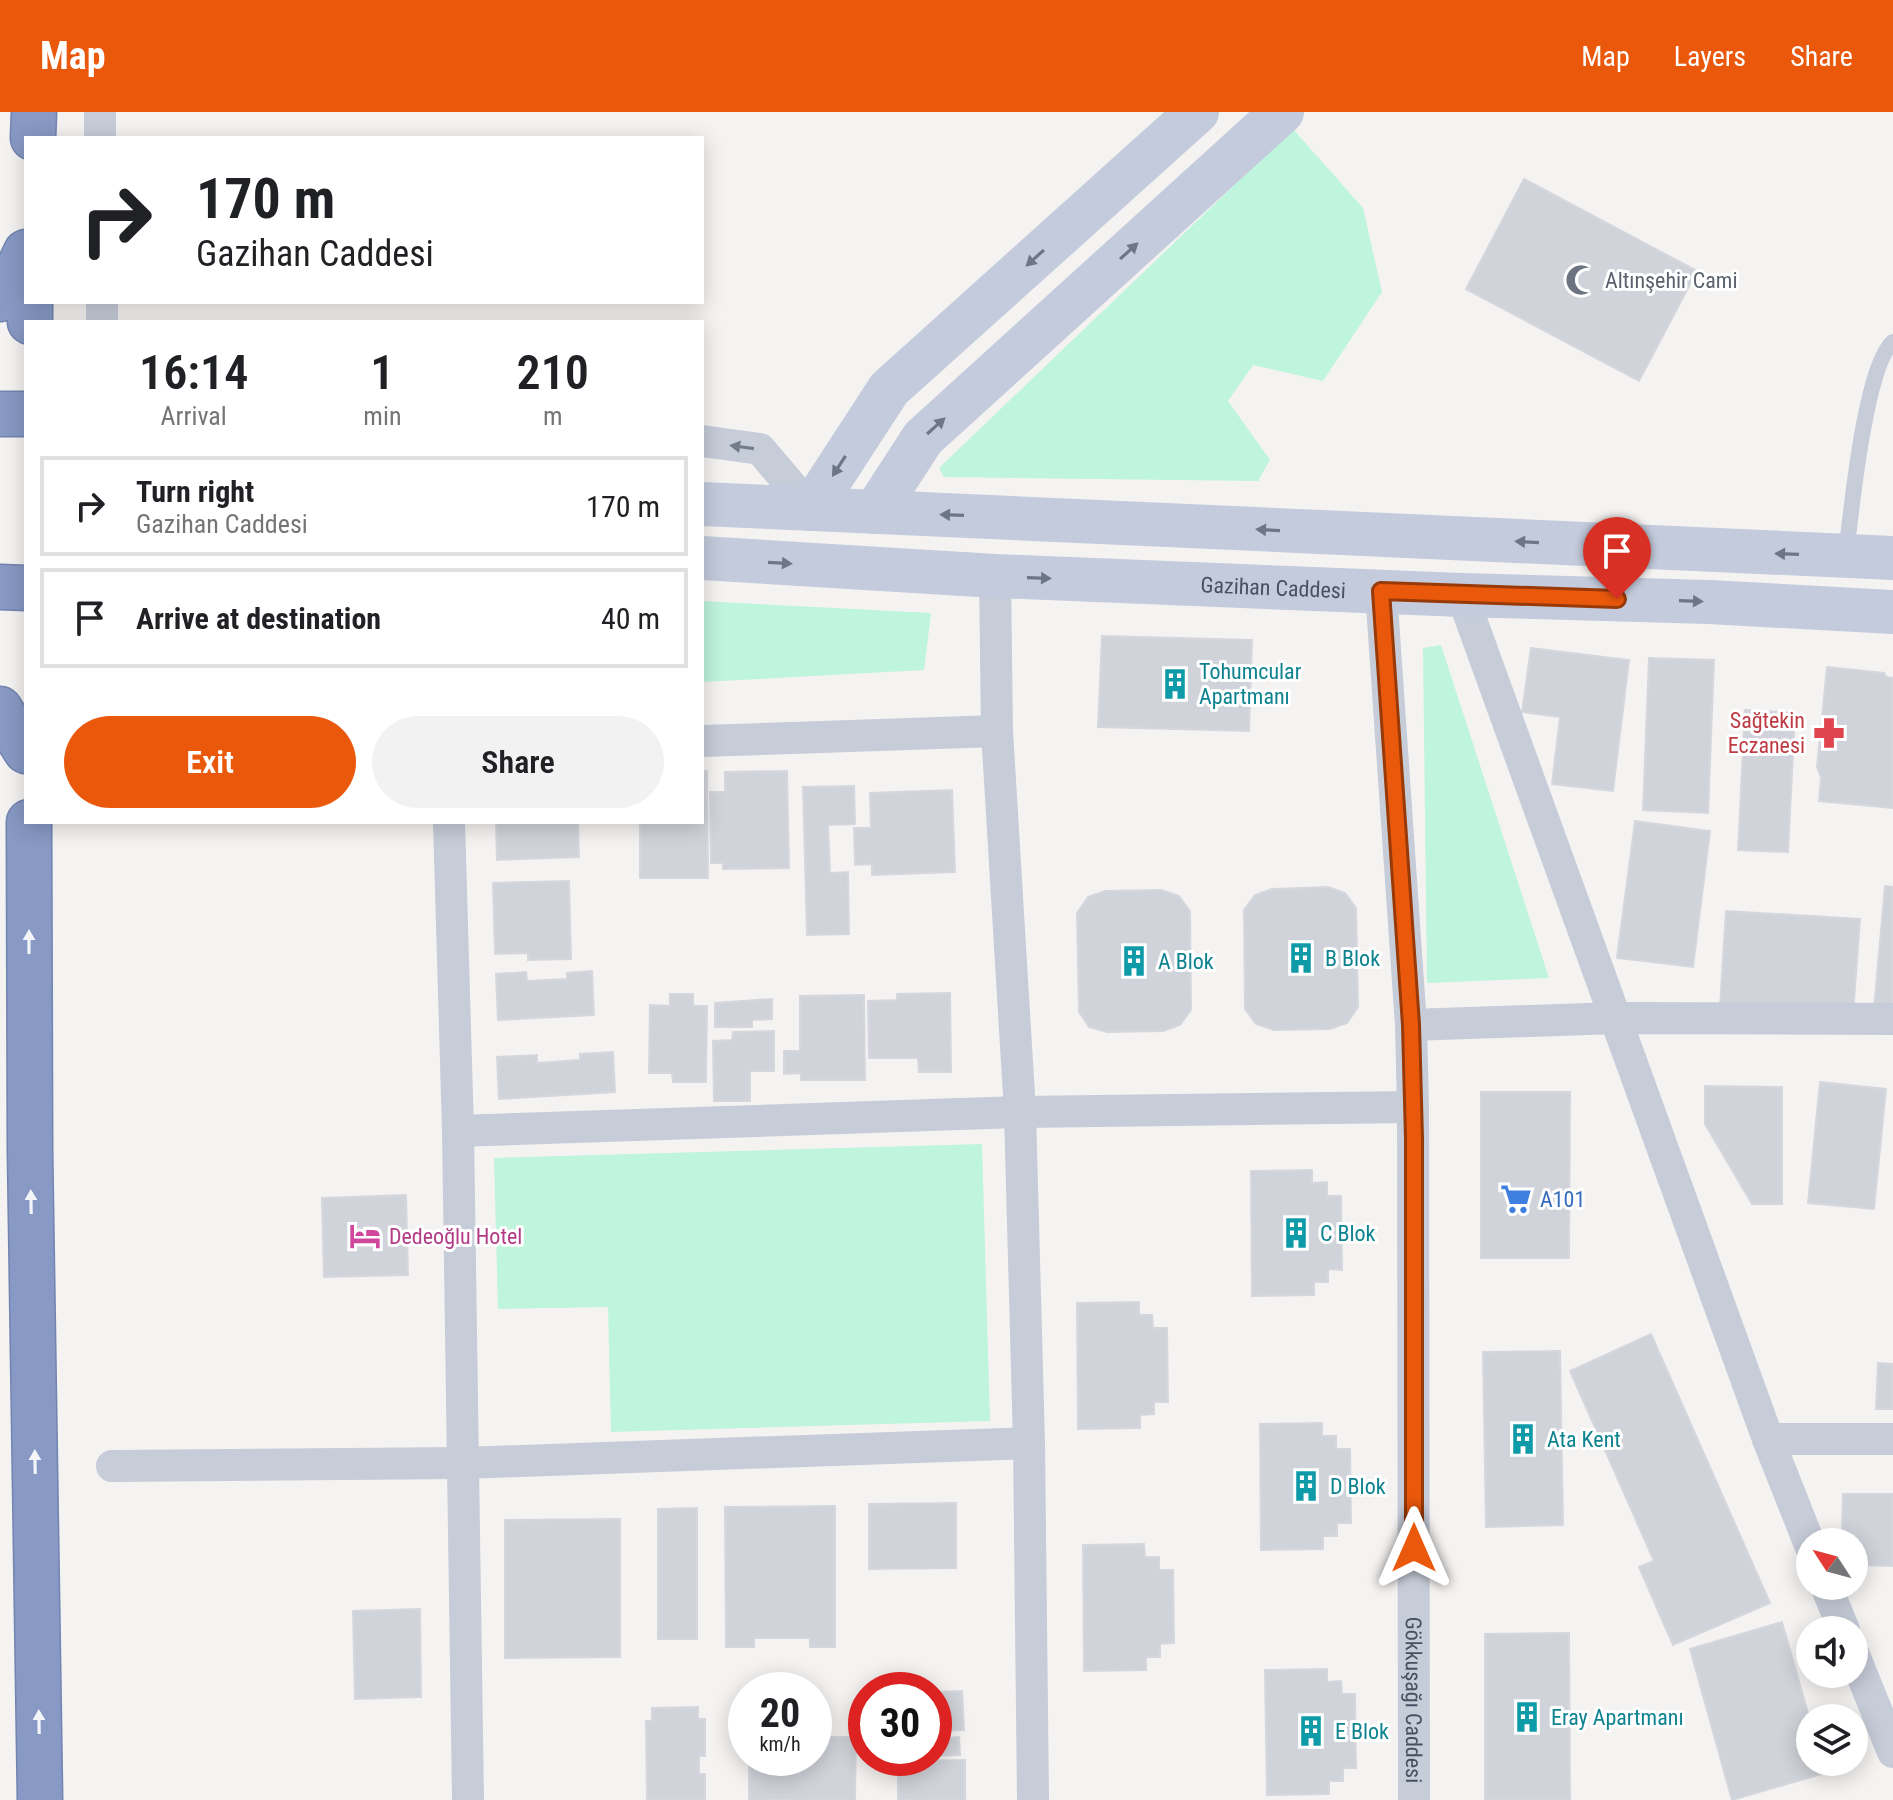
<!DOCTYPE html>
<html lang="en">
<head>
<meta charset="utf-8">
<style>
  body { margin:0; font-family:"Roboto Condensed",sans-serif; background:#f2f2f2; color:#202124; height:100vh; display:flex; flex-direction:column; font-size:30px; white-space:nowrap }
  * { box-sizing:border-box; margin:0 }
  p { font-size:26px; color:#757577 }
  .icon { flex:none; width:44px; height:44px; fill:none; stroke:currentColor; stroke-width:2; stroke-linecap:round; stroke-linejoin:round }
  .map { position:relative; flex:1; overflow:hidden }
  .drawer { position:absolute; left:24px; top:208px; width:680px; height:504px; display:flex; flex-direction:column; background:#fff; border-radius:0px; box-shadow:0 4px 20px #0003 }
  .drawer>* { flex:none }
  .hud { position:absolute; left:24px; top:24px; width:680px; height:168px; border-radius:0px; box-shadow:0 4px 20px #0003; background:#fff; color:#202124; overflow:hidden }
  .needle { width:52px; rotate:306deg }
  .controls { position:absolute; left:1796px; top:1416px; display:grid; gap:16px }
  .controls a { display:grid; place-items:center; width:72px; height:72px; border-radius:50%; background:#fff; box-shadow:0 4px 20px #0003; font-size:40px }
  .speed { position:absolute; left:728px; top:1560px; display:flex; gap:16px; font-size:40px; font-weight:700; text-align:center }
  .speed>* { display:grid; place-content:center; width:104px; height:104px; border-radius:50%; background:#fff; box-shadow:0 4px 20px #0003; line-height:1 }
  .speed small { font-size:20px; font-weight:400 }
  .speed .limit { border:12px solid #d22; background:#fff; color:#111 }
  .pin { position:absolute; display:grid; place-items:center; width:68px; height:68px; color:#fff; margin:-82px -34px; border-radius:50% 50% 50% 0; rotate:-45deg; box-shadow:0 0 8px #0007 }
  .pin .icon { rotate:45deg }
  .me { position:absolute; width:88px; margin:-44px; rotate:0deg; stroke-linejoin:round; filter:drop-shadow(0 0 6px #0008) }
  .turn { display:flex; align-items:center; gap:28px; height:168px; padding:0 40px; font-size:36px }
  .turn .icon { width:104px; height:104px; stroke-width:2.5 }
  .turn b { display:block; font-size:56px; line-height:68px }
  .eta { display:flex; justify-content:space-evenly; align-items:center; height:136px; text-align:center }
  .eta b { font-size:48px; font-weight:600; line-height:56px }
  .primary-button { display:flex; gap:16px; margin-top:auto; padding:16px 40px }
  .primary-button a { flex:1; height:92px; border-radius:48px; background:#ea580c; color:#fff; font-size:32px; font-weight:600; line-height:92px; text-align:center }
  .primary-button a+a { background:#f2f2f2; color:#202124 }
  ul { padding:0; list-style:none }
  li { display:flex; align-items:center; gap:24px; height:100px; margin:0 16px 12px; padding:0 24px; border:4px solid #e0e0e0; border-radius:0px }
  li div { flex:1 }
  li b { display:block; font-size:30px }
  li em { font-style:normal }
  header { display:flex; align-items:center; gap:48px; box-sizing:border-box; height:112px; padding:0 40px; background:#ea580c; color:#fff }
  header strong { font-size:38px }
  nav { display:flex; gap:44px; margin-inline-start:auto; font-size:28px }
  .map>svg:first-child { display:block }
  .green { fill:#bff4dd }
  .building { fill:#d1d3da; stroke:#d6d7de; stroke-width:2 }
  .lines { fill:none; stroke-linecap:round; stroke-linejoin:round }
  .highway-casing { stroke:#7284b0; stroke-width:47 }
  .lane { stroke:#c6ccd8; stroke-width:16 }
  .street { stroke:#c6ccd8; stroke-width:32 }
  .secondary { stroke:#c4cbdc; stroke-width:44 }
  .highway { stroke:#8799c4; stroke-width:44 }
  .oneway { fill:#6d7687 }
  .oneway2 { fill:#747c8b }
  .oneway3 { fill:#f3f5f9 }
  .route-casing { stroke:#983908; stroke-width:20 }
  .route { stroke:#ea580c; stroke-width:14 }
  .labels { text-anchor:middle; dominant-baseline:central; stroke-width:6; stroke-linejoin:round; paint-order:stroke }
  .worship-label { font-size:22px; fill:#5b616d; stroke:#fff; text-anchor:start }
  .street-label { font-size:22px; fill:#485162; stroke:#fff }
  .culture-label { font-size:22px; fill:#0d838f; stroke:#fff; text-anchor:start }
  .health-label { font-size:22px; fill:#be3a42; stroke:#fff; text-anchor:end }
  .shop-label { font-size:22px; fill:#366cbe; stroke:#fff; text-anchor:start }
  .hotel-label { font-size:22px; fill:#b23c85; stroke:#fff; text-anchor:start }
</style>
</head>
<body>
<header>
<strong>Map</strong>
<nav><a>Map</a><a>Layers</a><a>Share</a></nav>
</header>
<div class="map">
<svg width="1893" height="1688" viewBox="0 0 1893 1688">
  <rect width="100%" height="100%" fill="#f5f3f2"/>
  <path class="green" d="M1293,17L1363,96L1382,180L1323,269L1253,253L1228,289L1270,348L1258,369L944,365L939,356Z
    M702,489L931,501L924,558L702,570Z
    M1441,533L1549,866L1427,871L1423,536Z
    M982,1032L990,1309L611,1320L608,1195L498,1197L494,1046Z"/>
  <path class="building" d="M1524,67L1697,159L1639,269L1466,177Z
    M1102,524L1252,528L1249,619L1098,615Z
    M1531,536L1629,548L1613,679L1552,672L1560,605L1522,600Z
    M1649,546L1714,548L1708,701L1643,698Z
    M1827,555L1884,561L1886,565L1893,566V696L1819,689L1821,665L1817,655Z
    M1745,598L1795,601L1788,740L1738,738Z
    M702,659H707L708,766H640V710H702Z
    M787,659L789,756L723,757V751H711L710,680H725V660Z
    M854,674L855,712L828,713L830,761L848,760L849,822L807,823L803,675Z
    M952,678L955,760L872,763V752L855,753L854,716H871L870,681Z
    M1635,709L1710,719L1693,855L1617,846Z
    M496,710H578L579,745L497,748Z
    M569,769L571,847L528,848V841L495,842L493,771Z
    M1885,774L1893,775V899L1874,897Z
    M1328,775L1345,781L1356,796L1358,895L1347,911L1330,917L1274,918L1256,912L1245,897L1244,798L1255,783L1272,777Z
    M1161,778L1179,784L1190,799L1191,898L1180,913L1163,919L1107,920L1089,915L1079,900L1077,801L1088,785L1105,779Z
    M1726,799L1860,807L1853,903L1720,895Z
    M592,859L594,903L498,908L496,862L526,860L527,869L567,867V861Z
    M950,881L951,960H919L918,946H869L868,889L897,888V882Z
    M670,882H693V894H707L706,970H673L672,961H649L650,893L670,894Z
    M864,883L865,968H801V961L784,962V939H800V884Z
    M772,887V907L752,908V915H715V891Z
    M774,919V959H750V989H714L713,929L732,928L733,920Z
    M613,940L615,980L499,987L497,945L537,943V951L580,948V942Z
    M1820,970L1886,977L1874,1097L1808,1091Z
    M1705,974L1782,975V1092H1752L1705,1012Z
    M1481,980H1570L1569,1146H1481Z
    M1312,1058V1071L1327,1070V1084H1341L1342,1158L1328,1157V1170H1314V1183L1252,1184L1251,1059Z
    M406,1083L408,1163L324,1165L322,1086Z
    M1139,1190V1203H1152L1153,1216H1167L1168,1290H1154V1302L1140,1303V1316L1078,1317L1077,1191Z
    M1651,1222L1770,1491L1673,1533L1639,1455L1654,1449L1570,1259Z
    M1560,1239L1563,1413L1486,1415L1483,1240Z
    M1878,1251L1893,1252V1297H1876Z
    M1322,1311V1324H1336V1337H1350L1351,1411H1337V1424H1323V1437L1261,1438L1260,1312Z
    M1843,1382H1893V1454L1855,1453L1856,1422H1842Z
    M956,1391V1456L869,1457V1392Z
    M835,1394V1535H810V1526H754V1535H726L725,1395Z
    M697,1396V1527H658V1397Z
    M620,1407V1545L505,1546V1408Z
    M1144,1432L1145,1445H1159V1458H1173L1174,1531L1160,1532V1545H1146V1558L1084,1559L1083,1433Z
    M420,1497L421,1585L355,1587L353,1499Z
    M1782,1510L1810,1608V1650H1822L1825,1661L1732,1688L1690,1537Z
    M1569,1521L1570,1688H1485V1522Z
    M1327,1557V1570L1341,1569L1342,1582H1355L1356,1656H1343V1669H1329V1682L1267,1683L1265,1558Z
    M962,1579L964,1618L934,1619V1580Z
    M698,1595V1607H705V1644H699V1662H705V1688H647L646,1609H652V1596Z
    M814,1625H856L855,1688H749V1646H814Z
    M959,1625L960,1643L934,1644V1627Z
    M965,1648V1688H898V1649Z"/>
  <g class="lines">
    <defs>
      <path id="highway" d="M33,26L34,0
        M0,187L9,176L26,140
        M30,210V190
        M0,302H26
        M0,475L26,476
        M0,597L26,639
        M29,710L30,1039L40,1688"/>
    </defs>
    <use href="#highway" class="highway-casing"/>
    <path class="lane" d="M1846,442C1851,402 1865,253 1893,230"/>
    <g class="street">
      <path d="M100,0V26"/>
      <path d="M102,190V210"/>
      <path d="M702,329L760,337L811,397"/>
      <path d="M995,464L997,619L1020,1000L1029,1331L1033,1688"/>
      <path id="s1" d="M1381,479L1411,913L1413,995L1414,1688"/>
      <path d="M1462,483L1768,1327L1810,1433"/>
      <path d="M702,629L997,619"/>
      <path d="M449,710L458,1019L468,1688"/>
      <path d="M1411,913L1616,906L1893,907"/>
      <path d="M458,1019L1020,1000L1413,995"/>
      <path d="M1768,1327H1893"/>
      <path d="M112,1354L463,1351L1029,1331"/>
      <path d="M1826,1474L1844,1518"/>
      <path d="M1854,1543L1893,1640"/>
    </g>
    <g class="secondary">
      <path d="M702,392L1893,446"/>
      <path d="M811,397L889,277L1197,0"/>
      <path d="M875,400L923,326L1282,0"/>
      <path id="s2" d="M702,446L995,464L1462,483L1709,490L1893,500"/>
    </g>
    <use href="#highway" class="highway"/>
  </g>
  <defs><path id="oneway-solid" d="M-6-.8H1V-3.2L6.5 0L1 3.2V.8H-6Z" transform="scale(2)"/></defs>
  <g class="oneway">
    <use href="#oneway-solid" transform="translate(1129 139) rotate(-42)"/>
    <use href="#oneway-solid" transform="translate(1035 146) rotate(138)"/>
    <use href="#oneway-solid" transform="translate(936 314) rotate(-42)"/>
    <use href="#oneway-solid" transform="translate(839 354) rotate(123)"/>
    <use href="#oneway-solid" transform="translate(952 403) rotate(-178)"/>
    <use href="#oneway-solid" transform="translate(1268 418) rotate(-177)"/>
    <use href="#oneway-solid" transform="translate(1527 430) rotate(-177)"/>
    <use href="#oneway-solid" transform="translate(1787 442) rotate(-178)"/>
    <use href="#oneway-solid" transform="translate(780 451) rotate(3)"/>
    <use href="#oneway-solid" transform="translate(1039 466) rotate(2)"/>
    <use href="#oneway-solid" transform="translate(1691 489) rotate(2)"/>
  </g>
  <use class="oneway2" href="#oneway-solid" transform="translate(742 335) rotate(-172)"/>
  <g class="oneway3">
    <use href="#oneway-solid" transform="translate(29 830) rotate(-90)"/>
    <use href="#oneway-solid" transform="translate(31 1090) rotate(-91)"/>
    <use href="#oneway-solid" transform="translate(35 1350) rotate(-91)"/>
    <use href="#oneway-solid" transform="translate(39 1610) rotate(-91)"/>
  </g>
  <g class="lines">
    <defs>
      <path id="route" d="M1414,1436V1027L1411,913L1381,479L1617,487"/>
    </defs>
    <use href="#route" class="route-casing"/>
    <use href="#route" class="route"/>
  </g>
  <defs>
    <symbol id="mosque-bare" viewBox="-9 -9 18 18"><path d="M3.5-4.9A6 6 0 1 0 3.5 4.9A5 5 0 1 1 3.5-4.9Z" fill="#6b7280" stroke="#fff" stroke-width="2.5" paint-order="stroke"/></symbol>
    <symbol id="building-bare" viewBox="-9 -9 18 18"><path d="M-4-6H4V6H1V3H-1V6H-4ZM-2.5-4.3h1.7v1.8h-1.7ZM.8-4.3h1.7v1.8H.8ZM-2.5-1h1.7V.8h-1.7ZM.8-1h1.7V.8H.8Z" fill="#0f9aa8" stroke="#fff" stroke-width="2.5" paint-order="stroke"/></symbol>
    <symbol id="pharmacy-bare" viewBox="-9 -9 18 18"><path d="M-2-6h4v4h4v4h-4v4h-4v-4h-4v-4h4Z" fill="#e0444e" stroke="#fff" stroke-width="2.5" paint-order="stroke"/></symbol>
    <symbol id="supermarket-bare" viewBox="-9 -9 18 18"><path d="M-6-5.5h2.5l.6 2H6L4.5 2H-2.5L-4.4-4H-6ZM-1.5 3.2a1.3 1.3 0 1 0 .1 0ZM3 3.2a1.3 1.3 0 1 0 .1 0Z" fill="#3f7fe0" stroke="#fff" stroke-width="2.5" paint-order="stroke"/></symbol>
    <symbol id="hotel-bare" viewBox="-9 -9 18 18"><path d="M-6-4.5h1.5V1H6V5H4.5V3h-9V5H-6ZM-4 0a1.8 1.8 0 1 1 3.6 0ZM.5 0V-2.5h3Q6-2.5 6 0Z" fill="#d1479c" stroke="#fff" stroke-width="2.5" paint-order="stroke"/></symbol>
  </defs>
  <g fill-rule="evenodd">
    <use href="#mosque-bare" x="1559" y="146" width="44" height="44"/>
    <use href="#building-bare" x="1153" y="550" width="44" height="44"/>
    <use href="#pharmacy-bare" x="1807" y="599" width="44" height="44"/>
    <use href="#building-bare" x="1279" y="824" width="44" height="44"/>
    <use href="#building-bare" x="1112" y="827" width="44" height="44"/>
    <use href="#supermarket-bare" x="1494" y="1065" width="44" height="44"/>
    <use href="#building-bare" x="1274" y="1099" width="44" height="44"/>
    <use href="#hotel-bare" x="343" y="1102" width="44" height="44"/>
    <use href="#building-bare" x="1501" y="1305" width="44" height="44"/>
    <use href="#building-bare" x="1284" y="1352" width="44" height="44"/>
    <use href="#building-bare" x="1505" y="1583" width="44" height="44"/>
    <use href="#building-bare" x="1289" y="1597" width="44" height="44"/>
  </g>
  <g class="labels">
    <g class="worship-label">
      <text x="1605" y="168">Altınşehir Cami</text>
    </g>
    <g class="street-label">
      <text stroke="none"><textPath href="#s2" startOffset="572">Gazihan Caddesi</textPath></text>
      <text stroke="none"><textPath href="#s1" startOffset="1110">Gökkuşağı Caddesi</textPath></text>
    </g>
    <g class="culture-label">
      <text x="1199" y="559">Tohumcular<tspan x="1199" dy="25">Apartmanı</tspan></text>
      <text x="1325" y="846">B Blok</text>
      <text x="1158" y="849">A Blok</text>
      <text x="1320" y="1121">C Blok</text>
      <text x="1547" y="1327">Ata Kent</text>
      <text x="1330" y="1374">D Blok</text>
      <text x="1551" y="1605">Eray Apartmanı</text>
      <text x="1335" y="1619">E Blok</text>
    </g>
    <g class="health-label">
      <text x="1805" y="608">Sağtekin<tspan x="1805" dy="25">Eczanesi</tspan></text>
    </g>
    <g class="shop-label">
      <text x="1540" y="1087">A101</text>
    </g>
    <g class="hotel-label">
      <text x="389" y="1124">Dedeoğlu Hotel</text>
    </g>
  </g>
</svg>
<div class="controls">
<a><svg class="needle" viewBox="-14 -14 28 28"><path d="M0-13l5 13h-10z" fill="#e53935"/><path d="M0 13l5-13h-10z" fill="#757577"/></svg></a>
<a><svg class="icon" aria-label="sound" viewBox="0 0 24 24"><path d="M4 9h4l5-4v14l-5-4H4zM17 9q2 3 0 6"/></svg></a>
<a><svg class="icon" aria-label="layers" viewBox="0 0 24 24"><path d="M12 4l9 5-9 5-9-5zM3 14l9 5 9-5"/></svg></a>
</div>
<div class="speed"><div>20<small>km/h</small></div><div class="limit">30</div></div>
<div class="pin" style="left:1617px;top:487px;background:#d93025"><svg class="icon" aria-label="arrive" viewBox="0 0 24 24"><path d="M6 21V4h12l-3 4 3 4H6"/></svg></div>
<svg class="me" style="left:1414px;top:1436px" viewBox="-20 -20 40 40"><path d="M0-17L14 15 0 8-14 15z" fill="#ea580c" stroke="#fff" stroke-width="4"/></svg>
<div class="hud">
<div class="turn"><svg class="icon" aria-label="right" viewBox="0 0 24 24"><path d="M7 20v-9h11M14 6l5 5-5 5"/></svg><div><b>170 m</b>Gazihan Caddesi</div></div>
</div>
<section class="drawer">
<div class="eta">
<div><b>16:14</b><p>Arrival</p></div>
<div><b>1</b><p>min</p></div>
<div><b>210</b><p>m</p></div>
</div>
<ul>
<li><svg class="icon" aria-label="right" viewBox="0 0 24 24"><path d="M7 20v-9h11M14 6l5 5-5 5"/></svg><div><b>Turn right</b><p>Gazihan Caddesi</p></div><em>170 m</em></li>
<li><svg class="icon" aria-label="arrive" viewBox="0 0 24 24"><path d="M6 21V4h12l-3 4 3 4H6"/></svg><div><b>Arrive at destination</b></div><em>40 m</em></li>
</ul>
<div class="primary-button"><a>Exit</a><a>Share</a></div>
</section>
</div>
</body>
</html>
